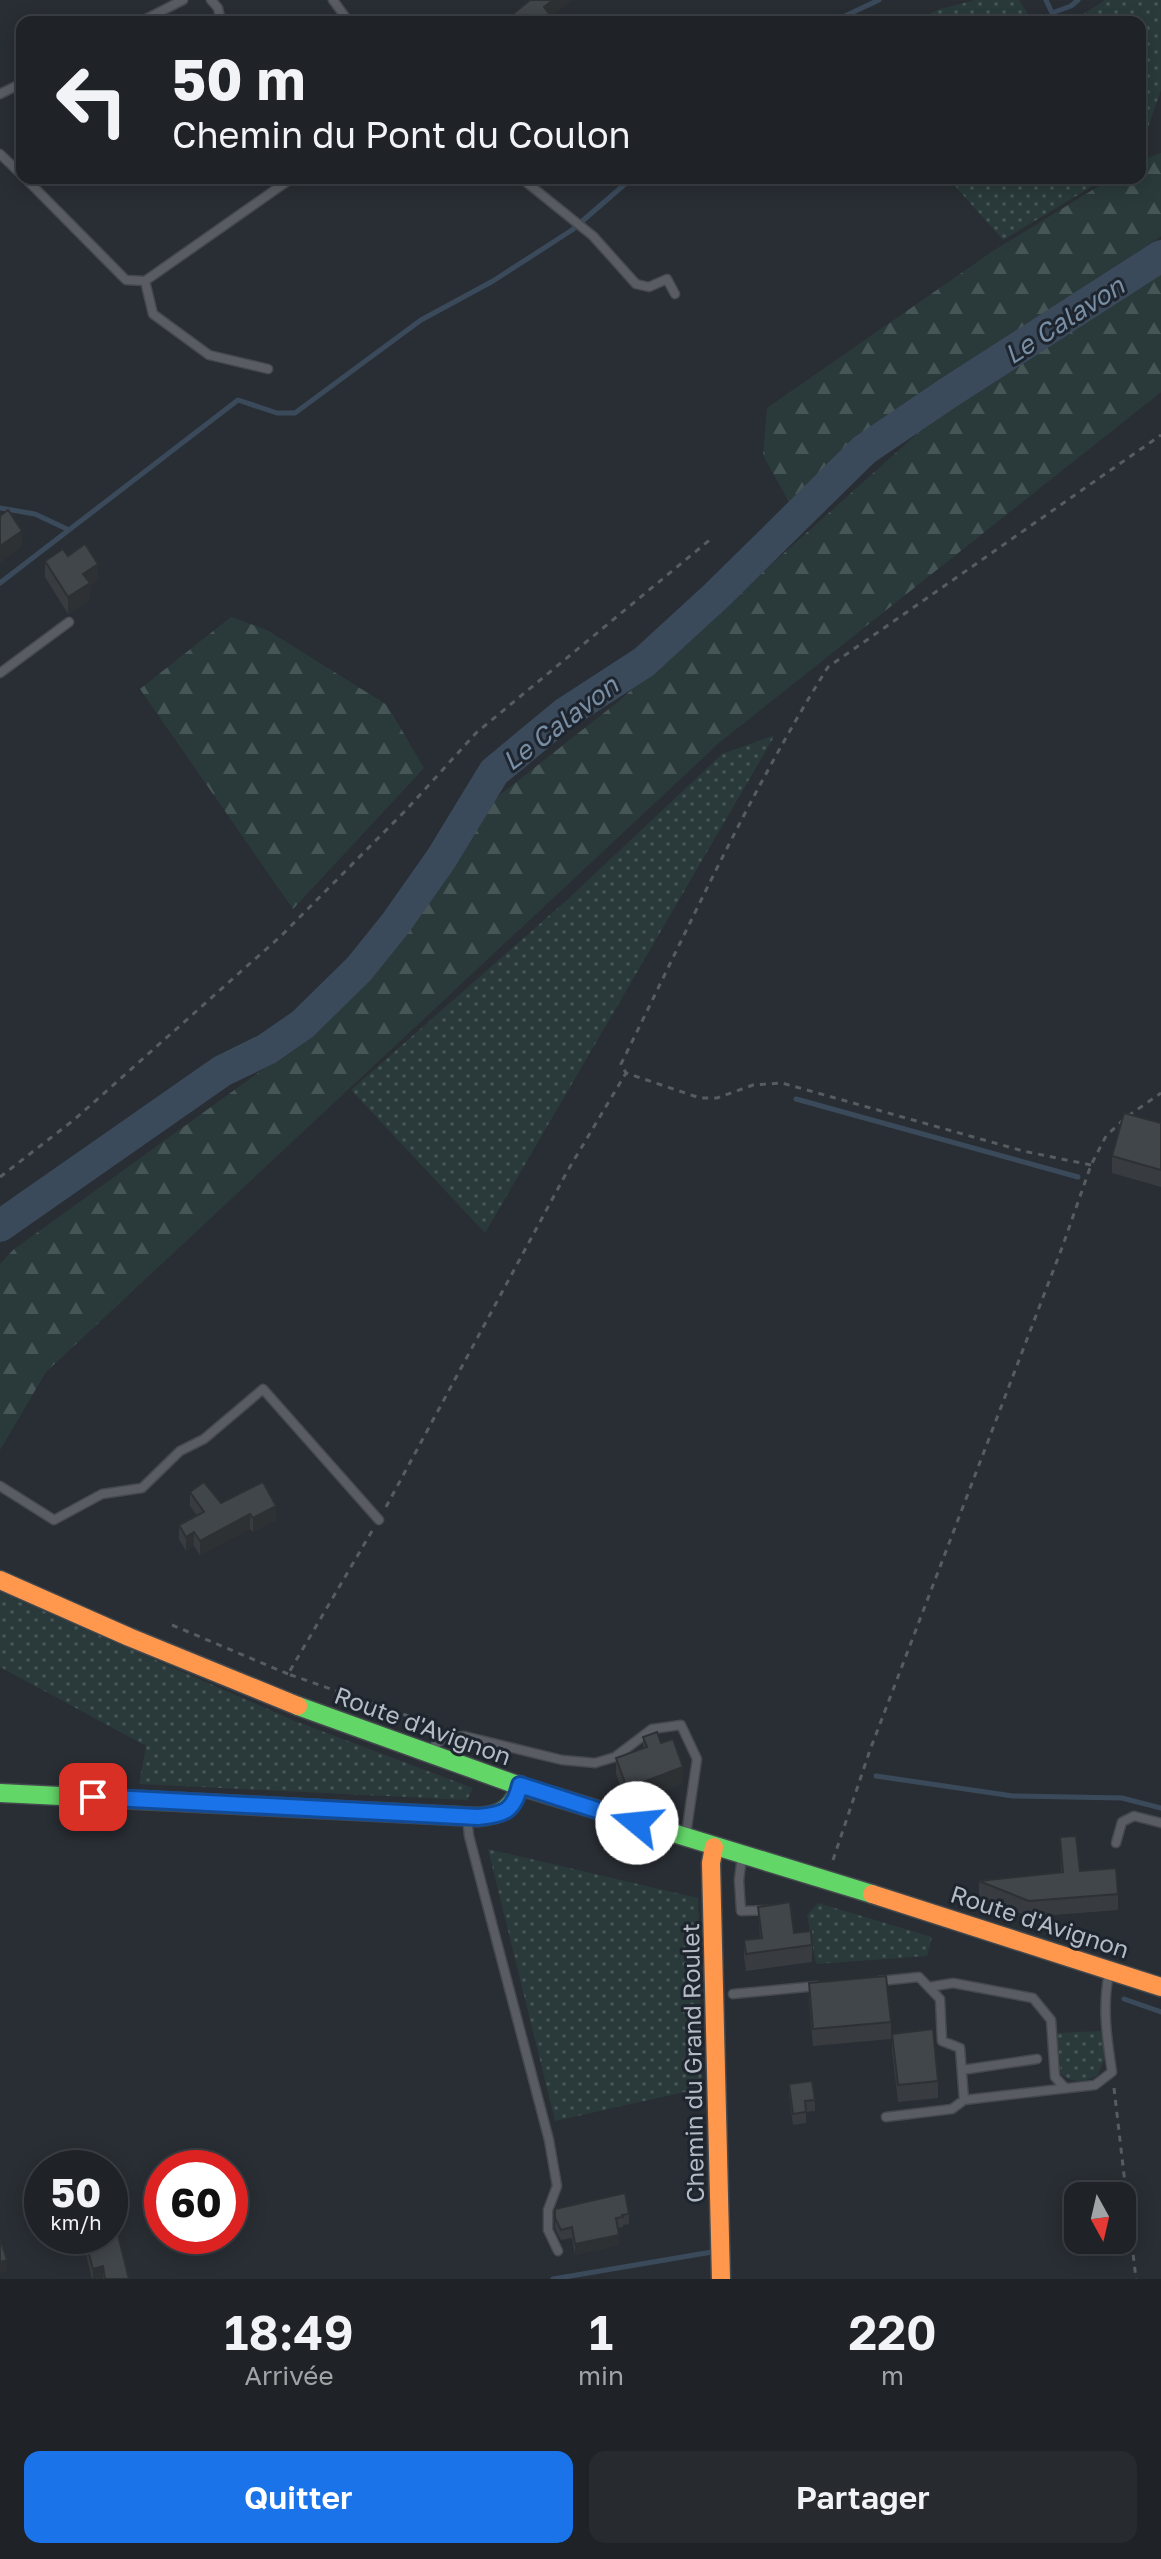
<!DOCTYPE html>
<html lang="fr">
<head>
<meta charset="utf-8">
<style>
  body { margin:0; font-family:"Golos Text",sans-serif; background:#272a2f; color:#f1f3f6; height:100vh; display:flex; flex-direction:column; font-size:30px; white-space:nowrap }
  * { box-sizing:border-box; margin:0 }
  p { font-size:26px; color:#a1a4a7 }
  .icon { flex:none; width:44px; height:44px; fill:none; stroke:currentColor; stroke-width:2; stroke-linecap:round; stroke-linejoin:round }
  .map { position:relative; height:2279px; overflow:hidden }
  .sheet { display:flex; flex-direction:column; background:#1f2227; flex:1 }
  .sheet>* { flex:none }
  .top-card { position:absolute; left:16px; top:16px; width:1130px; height:168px; border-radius:16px; box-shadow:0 4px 20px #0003,0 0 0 2px #3c3f44; background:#1f2227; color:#f1f3f6; overflow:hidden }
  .needle { width:52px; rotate:172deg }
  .tools { position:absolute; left:1064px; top:2182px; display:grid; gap:16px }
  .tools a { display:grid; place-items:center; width:72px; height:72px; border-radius:16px; background:#1f2227; box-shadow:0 4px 20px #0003,0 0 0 2px #3c3f44; font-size:40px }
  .speed { position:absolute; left:24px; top:2150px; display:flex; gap:16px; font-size:40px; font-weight:700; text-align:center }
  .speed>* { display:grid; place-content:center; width:104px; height:104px; border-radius:50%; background:#1f2227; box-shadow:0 4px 20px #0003,0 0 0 2px #3c3f44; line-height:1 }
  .speed small { font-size:20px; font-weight:400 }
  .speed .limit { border:12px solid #d22; background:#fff; color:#111 }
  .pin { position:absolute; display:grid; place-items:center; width:68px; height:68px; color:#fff; margin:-34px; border-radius:16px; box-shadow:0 4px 12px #0006 }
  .me { position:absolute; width:88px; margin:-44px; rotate:287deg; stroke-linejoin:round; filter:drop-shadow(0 0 6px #0008) }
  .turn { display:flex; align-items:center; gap:28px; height:168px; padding:0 24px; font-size:36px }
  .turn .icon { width:104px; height:104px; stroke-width:2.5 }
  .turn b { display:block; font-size:56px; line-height:68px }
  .eta { display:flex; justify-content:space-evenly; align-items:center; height:136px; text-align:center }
  .eta b { font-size:48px; font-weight:600; line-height:56px }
  .action { display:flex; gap:16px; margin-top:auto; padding:16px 24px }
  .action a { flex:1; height:92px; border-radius:16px; background:#1a73e8; color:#fff; font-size:32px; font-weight:600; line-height:92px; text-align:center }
  .action a+a { background:#272a2f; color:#f1f3f6 }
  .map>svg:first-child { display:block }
  .grass { fill:url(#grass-dots) }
  .forest { fill:url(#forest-firs) }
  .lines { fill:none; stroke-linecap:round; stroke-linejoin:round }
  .stream { stroke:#3b4a5b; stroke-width:5 }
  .river { stroke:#3b4a5b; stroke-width:32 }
  .lane-casing { stroke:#45494e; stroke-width:11 }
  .fast-casing { stroke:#44494e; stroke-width:21 }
  .slow-casing { stroke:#44494e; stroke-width:21 }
  .path { stroke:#575c60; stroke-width:3; stroke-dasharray:6 6; stroke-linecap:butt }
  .lane { stroke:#595d63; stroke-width:8 }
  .fast { stroke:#63d668; stroke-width:18 }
  .slow { stroke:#ff974d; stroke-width:18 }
  .wall { fill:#383c40 }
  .shaded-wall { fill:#2e3134 }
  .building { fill:#41464b; stroke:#2e3134; stroke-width:2 }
  .route-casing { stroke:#114b97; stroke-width:20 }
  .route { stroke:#1a73e8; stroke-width:14 }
  .labels { text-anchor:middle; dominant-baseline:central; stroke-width:6; stroke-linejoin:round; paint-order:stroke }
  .street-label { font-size:24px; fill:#b4bbc5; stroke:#1e252e }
  .water-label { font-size:26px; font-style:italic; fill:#788ea4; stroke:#1e252e }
</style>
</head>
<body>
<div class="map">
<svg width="1161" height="2279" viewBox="0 0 1161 2279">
  <defs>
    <pattern id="grass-dots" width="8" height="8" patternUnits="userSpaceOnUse" patternTransform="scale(2)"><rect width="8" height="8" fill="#2a3a3a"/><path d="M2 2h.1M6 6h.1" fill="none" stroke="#465555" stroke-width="1.8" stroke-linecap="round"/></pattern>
    <pattern id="forest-firs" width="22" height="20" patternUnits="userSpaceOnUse" patternTransform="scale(2)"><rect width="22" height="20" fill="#2a3a3a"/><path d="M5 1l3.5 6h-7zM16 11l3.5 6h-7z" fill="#465555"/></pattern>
  </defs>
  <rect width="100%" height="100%" fill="#292e34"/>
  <path class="grass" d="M975,0H1019L1033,22H913L937,10Z
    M1105,0H1161V90L1140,150V22H1071Z
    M948,178H1106L1003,240Z
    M775,735L485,1233L351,1090L568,899L722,754Z
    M0,1592L295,1721L473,1788L467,1800L139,1784L146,1746L0,1667Z
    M488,1849L698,1898L702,2088L555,2121Z
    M818,1903L932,1937L927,1956L816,1964L807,1915Z
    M1101,2031L1105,2058L1097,2076C1082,2082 1074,2084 1061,2074L1057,2033Z"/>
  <path class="forest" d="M1161,153V236L851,443L790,504L763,455L767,408L993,251L1112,178H1140V161Z
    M1161,269V392L720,742L46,1372L0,1450V1264L13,1250L305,1039L353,992L486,806L619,701L948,406Z
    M231,617L267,630L387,705L424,768L293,909L140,689Z"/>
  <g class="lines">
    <path class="stream" d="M1046,0L1052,13L1071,6L1078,0
      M832,22L879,0
      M0,508L35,514L69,530
      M0,583L238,400L277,413H295L421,320L493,281L572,230L632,178
      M796,1099L1078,1177
      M876,1776L1013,1796L1122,1798L1161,1808
      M1124,1999L1161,2012
      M553,2279L712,2252"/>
    <path class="river" d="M0,1226L222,1071L267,1049L303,1024L359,969L396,923L441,859L494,772L564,714L644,662L717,595L864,450L948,393L1161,256"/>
    <defs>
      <path id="lane" d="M211,0L218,8L221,22
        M333,0L349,22
        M140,22L183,0
        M0,94L22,83
        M0,154L22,175
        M25,178L126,280L145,281L292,178
        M521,178L593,236L636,284L649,287L667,279L675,294
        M145,281L153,314L209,355L268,369
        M0,673L69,622
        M0,1486L54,1520L102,1494L142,1488L180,1451L204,1439L263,1389L379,1520
        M430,1750L442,1739L464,1736L562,1760L595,1763L615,1757L652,1729L681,1725L697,1759L686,1834
        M467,1817L469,1836L549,2140L557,2186L548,2210V2230L558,2251
        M1116,1843L1122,1822L1134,1816L1161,1823
        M742,1856L739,1880L741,1911L769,1910
        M879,1981L919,1977L940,1999L942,2041L960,2048L964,2100
        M929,1987L953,1983L1033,1998L1051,2020L1055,2077L1065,2088
        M733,1994L817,1986
        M962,2070L1037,2059
        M886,2117L952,2109L964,2100L1095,2085L1112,2072C1107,2039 1102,2007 1109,1973"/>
      <path id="fast" d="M298,1706L523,1787L872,1894
        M0,1793L478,1817C502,1815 513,1808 520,1785"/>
      <path id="slow" d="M0,1580L129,1637L298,1706
        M714,1847L711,1863L721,2279
        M872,1894L1161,1987"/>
    </defs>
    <use href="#lane" class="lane-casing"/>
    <use href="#fast" class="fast-casing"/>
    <use href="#slow" class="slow-casing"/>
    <path class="path" d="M1128,1116L1161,1093
      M1091,1165L1023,1151L782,1083L753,1085L717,1098H700L626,1073L621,1064C687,931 749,793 828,667L1161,435
      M0,1177L75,1119L282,935L408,808L476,733L712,538
      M386,1507L568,1170L626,1073
      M372,1531L288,1674L437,1726
      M172,1625L288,1674
      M833,1860L870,1750L1063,1245L1091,1165L1106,1136L1122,1121
      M1114,2088L1136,2279"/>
    <use href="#lane" class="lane"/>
    <use href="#fast" class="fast"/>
    <use href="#slow" class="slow"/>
  </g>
  <path class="wall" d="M68,556L98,580L90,586V600L68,614L45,577V561Z
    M1161,1123V1187L1112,1173V1156Z
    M190,1492L221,1503L276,1520L253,1532L250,1529L200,1555L194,1546L186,1551L179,1539V1525L197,1516L190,1506Z
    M643,1737L661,1743L683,1783L627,1804L616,1774V1758L643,1748Z
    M1060,1837L1080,1871L1118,1894V1910L1029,1917L979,1897V1881L1061,1872Z
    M758,1907L812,1945V1962L746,1971L744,1957V1940L760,1938Z
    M809,1983L891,2022V2039L813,2046L809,2000Z
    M892,2034L938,2081V2098L898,2102L892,2051Z
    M789,2084L815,2100V2111L806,2112V2123L793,2125L789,2095Z
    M555,2209L629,2214V2224L623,2225V2227L618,2228L619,2245L575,2255L572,2238L561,2240L555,2228Z
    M86,2243L129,2279H103V2278L92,2279L86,2254Z"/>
  <path class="shaded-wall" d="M553,0H573L551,17V22H544V7Z
    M22,531V547L0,563V546Z
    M98,564V580L90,586V600L68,614V597L83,574Z
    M276,1506V1520L253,1532V1518Z
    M250,1514V1529L200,1555V1541Z
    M194,1532V1546L186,1551V1537Z
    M683,1767V1783L627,1804V1788Z
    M619,2235V2245L575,2255V2244Z
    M7,2260V2271L0,2274V2262Z
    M103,2266V2278L93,2279V2269Z"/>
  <path class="building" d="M530,0H553L544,7L551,16L544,22H511L508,18Z
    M8,510L22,531L0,546V516Z
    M85,544L98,564L83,574L90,583L68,597L45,561L63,549L68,556Z
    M1124,1113L1161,1123V1170L1112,1156Z
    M204,1482L221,1503L263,1482L276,1506L253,1518L250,1514L200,1541L194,1532L186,1537L179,1525L204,1512L190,1492Z
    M657,1732L661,1743L673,1739L683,1767L627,1788L616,1758L647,1747L643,1737Z
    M1076,1836L1080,1871L1116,1868L1118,1894L1029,1901L979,1881L1063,1872L1060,1837Z
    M790,1902L794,1933L811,1931L812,1945L746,1954L744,1940L762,1938L758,1907Z
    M886,1976L891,2022L813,2029L809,1983Z
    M933,2029L938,2081L898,2085L892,2034Z
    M812,2081L815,2100L805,2101L806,2112L793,2114L789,2084Z
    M625,2193L629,2214L622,2215L623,2217L616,2218L619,2235L575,2244L572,2227L561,2230L555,2218V2209Z
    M118,2235L129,2279H105L103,2266L93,2269L86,2243Z
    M0,2239L7,2260L0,2262Z"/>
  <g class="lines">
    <defs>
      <path id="route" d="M93,1797L478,1817C504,1815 514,1811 520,1785L637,1823"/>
    </defs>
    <use href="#route" class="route-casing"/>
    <use href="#route" class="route"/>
  </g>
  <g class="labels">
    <g class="street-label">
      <text transform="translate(423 1725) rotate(20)">Route d'Avignon</text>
      <text transform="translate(1040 1921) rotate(18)">Route d'Avignon</text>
      <text transform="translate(692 2063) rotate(-91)">Chemin du Grand Roulet</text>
    </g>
    <g class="water-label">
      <text transform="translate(1064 320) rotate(-33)">Le Calavon</text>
      <text transform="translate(560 723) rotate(-37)">Le Calavon</text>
    </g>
  </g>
</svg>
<div class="tools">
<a><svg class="needle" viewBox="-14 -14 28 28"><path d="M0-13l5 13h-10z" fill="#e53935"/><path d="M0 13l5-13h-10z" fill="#a1a4a7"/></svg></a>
</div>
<div class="speed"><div>50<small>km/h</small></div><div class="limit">60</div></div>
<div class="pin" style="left:93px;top:1797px;background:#d93025"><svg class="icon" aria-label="arrive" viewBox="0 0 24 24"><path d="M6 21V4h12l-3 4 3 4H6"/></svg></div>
<svg class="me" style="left:637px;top:1823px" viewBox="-20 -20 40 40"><circle r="19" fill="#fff"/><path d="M0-13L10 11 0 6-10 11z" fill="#1a73e8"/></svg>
<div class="top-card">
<div class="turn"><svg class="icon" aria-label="left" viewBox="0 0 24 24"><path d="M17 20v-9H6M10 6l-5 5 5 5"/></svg><div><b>50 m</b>Chemin du Pont du Coulon</div></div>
</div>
</div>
<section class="sheet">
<div class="eta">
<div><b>18:49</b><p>Arrivée</p></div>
<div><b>1</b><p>min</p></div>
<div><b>220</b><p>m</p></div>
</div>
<div class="action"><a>Quitter</a><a>Partager</a></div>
</section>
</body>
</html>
